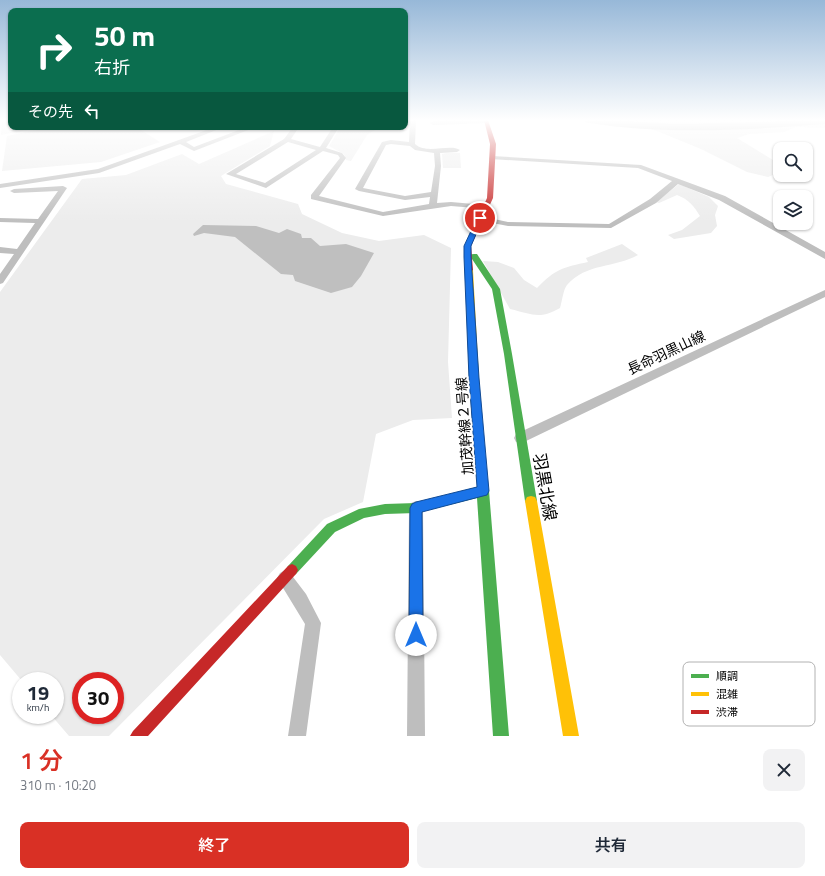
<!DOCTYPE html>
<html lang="ja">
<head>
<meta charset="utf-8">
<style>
  body { margin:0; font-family:"Titillium Web","Noto Sans JP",sans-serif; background:#f2f2f3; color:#1f2937; height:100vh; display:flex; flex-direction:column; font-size:15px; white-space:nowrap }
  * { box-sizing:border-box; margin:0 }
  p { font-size:13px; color:#747a83 }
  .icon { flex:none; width:22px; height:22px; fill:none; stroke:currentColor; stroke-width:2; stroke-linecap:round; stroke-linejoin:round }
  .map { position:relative; height:736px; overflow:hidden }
  .side { display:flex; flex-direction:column; background:#fff; flex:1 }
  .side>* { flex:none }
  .banner { position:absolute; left:8px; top:8px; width:400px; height:122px; border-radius:8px; box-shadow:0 1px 3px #0004; background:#0b6e4f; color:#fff; overflow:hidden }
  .controls { position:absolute; left:773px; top:142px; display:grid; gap:8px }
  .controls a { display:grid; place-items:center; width:40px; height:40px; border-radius:8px; background:#fff; box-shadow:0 1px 3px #0004; font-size:20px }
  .speed { position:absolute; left:12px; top:672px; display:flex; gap:8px; font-size:20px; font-weight:700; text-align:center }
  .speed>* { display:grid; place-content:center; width:52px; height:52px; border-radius:50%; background:#fff; box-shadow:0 1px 3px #0004; line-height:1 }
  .speed small { font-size:10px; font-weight:400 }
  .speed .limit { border:6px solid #d22; background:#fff; color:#111 }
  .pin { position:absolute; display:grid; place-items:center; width:34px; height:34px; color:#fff; margin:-17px; border:2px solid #fff; border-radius:50%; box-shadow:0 1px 4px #0007 }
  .me { position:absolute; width:44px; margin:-22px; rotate:0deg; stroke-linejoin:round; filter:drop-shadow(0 0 3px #0008) }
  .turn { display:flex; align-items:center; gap:14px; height:84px; padding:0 20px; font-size:18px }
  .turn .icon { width:52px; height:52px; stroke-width:2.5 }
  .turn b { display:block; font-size:28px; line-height:34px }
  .then { display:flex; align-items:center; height:38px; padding:0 20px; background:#0003; gap:8px; font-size:15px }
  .round { display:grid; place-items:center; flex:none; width:42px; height:42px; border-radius:8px; background:#f2f2f3 }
  .summary { display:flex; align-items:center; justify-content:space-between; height:68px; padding:0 20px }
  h1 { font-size:24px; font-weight:600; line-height:30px; color:#d93025 }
  .button { display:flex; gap:8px; margin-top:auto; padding:8px 20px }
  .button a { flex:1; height:46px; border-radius:8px; background:#d93025; color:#fff; font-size:16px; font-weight:600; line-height:46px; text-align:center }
  .button a+a { background:#f2f2f3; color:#1f2937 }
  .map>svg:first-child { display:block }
  .green { fill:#ececec; fill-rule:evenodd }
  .water { fill:#bfbfbf }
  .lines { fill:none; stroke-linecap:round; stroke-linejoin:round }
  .river { fill:#bfbfbf; fill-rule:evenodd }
  .street { fill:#bebebe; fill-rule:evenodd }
  .fast { fill:#4caf50; fill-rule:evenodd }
  .slow { fill:#ffc107; fill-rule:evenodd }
  .jam { fill:#c62828; fill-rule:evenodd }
  .route { fill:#1a73e8; stroke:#114b97 }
  .labels { text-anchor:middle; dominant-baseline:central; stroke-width:4; stroke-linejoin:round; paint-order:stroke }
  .street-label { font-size:14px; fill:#000; stroke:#fff }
  .near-street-label { font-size:17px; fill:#000; stroke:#fff }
  .key { fill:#fff; stroke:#b2b2b2; stroke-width:1 }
  .key-label { font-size:11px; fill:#000 }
</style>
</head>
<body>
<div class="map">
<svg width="825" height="736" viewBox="0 0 825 736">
  <rect width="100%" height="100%" fill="#fff"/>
  <path class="green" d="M2,120H11V127H43L1,135Z
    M625,120H825V128L796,127L784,132L749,134L737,138L773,160L778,173L768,177L747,172L701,149L657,131Z
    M52,127H136L160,142L101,162L2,171L7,136Z
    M356,127H380L367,135L351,161L346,160L344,154L329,146L340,128L351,129Z
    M274,131L270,146L221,176L226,184L298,204L302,214L342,233L379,241L424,235L451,248L448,362L452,418L413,420L376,434L363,502L324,519L109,736H69L51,715H55V681H22L0,655V292L82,179L126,175L182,154L199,164ZM81,681H115V715H81Z
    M446,153H460L461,168H443L442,154Z
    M679,184L709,197L718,206L715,215L717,226L711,233L674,239L668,235L682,230L700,216C694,206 688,199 677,195L659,203L656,202Z
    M622,244L638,255C615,268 586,263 567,285C563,290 562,302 560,308C539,320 532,314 510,309L483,261L498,262L514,268L524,280L537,288C555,269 564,267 588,262L586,258Z"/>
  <path class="water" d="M203,225L256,226L279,233L287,229L301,234L302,238H311L320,246L346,244L374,253L361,276L352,287L331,293L295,281L293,275L281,274L235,237L204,233L194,236L193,234Z"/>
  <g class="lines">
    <path class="river" d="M583,120H612L677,124L825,120V124C746,130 668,135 589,123L585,122Z"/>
    <path class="street" d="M410,120H416L415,144C427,155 450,143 460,150L457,152L440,153L441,166L437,203L451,202L485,205H488V209L451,206L383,216L311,199V195L340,158L338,155L323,151L266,188L226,174L284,139L293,127H299L291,139L320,147L333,127H339L326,148L342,153L346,158L319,196L383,212L429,204L430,197L405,200L359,191L355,189L382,142L391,140L409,142ZM288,142L316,150L265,183L236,174ZM391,144L410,146L415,150L434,153L435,166L431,192L405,196L363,188L386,145Z
      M466,120L490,121L487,123L433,125L430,123L433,121Z
      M215,127H224L186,142L194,147L247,127H256L194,151L180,144L99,173L0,188V184L98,169Z
      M492,156L641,165L725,196L825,252V259L719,200L678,184L656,203L611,228L508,226L477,220L476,218L480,216L508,222L609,224L650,199L672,181L638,168L490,159L489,158Z
      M63,186L67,188L3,283L0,284V274L14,254L0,253V247L17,249L35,223L0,222V218L38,219L58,191L14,193L10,191L14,189Z
      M825,290V297L524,442L520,443L516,442L514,438L516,434Z
      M416,501L421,503L423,508L425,736H407L409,508L411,503Z
      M285,570L290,573L306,594L321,623L306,736H288L305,624L277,578L280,573Z"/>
    <path class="fast" d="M474,254H477L500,289L512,354L537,501L535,505L531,506L527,505L525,501L504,354L492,289L472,259H468L464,257L465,255Z
      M482,479L486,480L489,491L509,736H493L477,498L416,513L385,514L364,518L335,532L296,574L292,576L288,574L286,570L288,566L327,524L359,509L385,504L416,503L477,487L478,480Z"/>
    <path class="slow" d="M466,268H469L473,270L479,378L487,484L486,488L482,489L478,488L477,484L469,378L465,270Z
      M531,496L535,497L537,501L579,736H563L525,501L527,497Z"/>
    <path class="jam" d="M484,120H488L496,144L493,198L471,246L473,270L469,272L465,270V246L487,198L490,144Z
      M292,564L296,566L298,570L296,574L148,736H130L133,731L288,566Z"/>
  </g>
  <linearGradient id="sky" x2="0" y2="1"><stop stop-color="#97b8d8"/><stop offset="0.54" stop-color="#fff"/><stop offset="1" stop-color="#fff" stop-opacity="0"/></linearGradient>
  <rect width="825" height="223" fill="url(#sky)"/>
  <path class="route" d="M478,216L483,218L471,246V257L479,378L489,491L487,495L483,496L422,512L423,635L421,640L416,642L411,640L409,635L410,508L412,504L416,502L477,487L469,378L464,257V246Z"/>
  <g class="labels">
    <g class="street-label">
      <text transform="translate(666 352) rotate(-25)">長命羽黒山線</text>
      <text transform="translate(464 426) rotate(-94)">加茂幹線２号線</text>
    </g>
    <g class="near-street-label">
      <text transform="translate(545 487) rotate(80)">羽黒北線</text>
    </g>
  </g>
  <rect x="683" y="662" width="132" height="64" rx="6" class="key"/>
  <rect x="691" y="674" width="18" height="4" fill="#4caf50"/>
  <rect x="691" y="692" width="18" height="4" fill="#ffc107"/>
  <rect x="691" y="710" width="18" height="4" fill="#c62828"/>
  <g class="key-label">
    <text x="716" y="680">順調</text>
    <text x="716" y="698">混雑</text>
    <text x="716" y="716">渋滞</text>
  </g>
</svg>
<div class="controls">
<a><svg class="icon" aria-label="search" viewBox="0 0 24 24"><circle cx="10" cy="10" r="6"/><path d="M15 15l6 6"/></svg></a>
<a><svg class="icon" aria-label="layers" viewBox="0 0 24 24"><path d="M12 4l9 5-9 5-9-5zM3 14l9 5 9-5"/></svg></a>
</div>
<div class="speed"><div>19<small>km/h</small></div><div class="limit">30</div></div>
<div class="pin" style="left:480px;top:218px;background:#d93025"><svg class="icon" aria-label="arrive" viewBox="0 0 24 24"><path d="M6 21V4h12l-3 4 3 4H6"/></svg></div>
<svg class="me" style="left:416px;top:635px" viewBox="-20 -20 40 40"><circle r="19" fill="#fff"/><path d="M0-13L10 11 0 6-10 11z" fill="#1a73e8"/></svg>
<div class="banner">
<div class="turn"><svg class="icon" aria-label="right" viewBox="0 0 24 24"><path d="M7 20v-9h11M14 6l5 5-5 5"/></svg><div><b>50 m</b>右折</div></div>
<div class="then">その先<svg class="icon" aria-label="left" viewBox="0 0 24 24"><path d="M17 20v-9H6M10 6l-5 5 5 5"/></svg></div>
</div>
</div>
<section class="side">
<div class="summary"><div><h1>1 分</h1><p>310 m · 10:20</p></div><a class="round"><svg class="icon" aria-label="close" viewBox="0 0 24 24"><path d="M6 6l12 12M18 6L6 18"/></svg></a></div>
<div class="button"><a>終了</a><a>共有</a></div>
</section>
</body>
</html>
